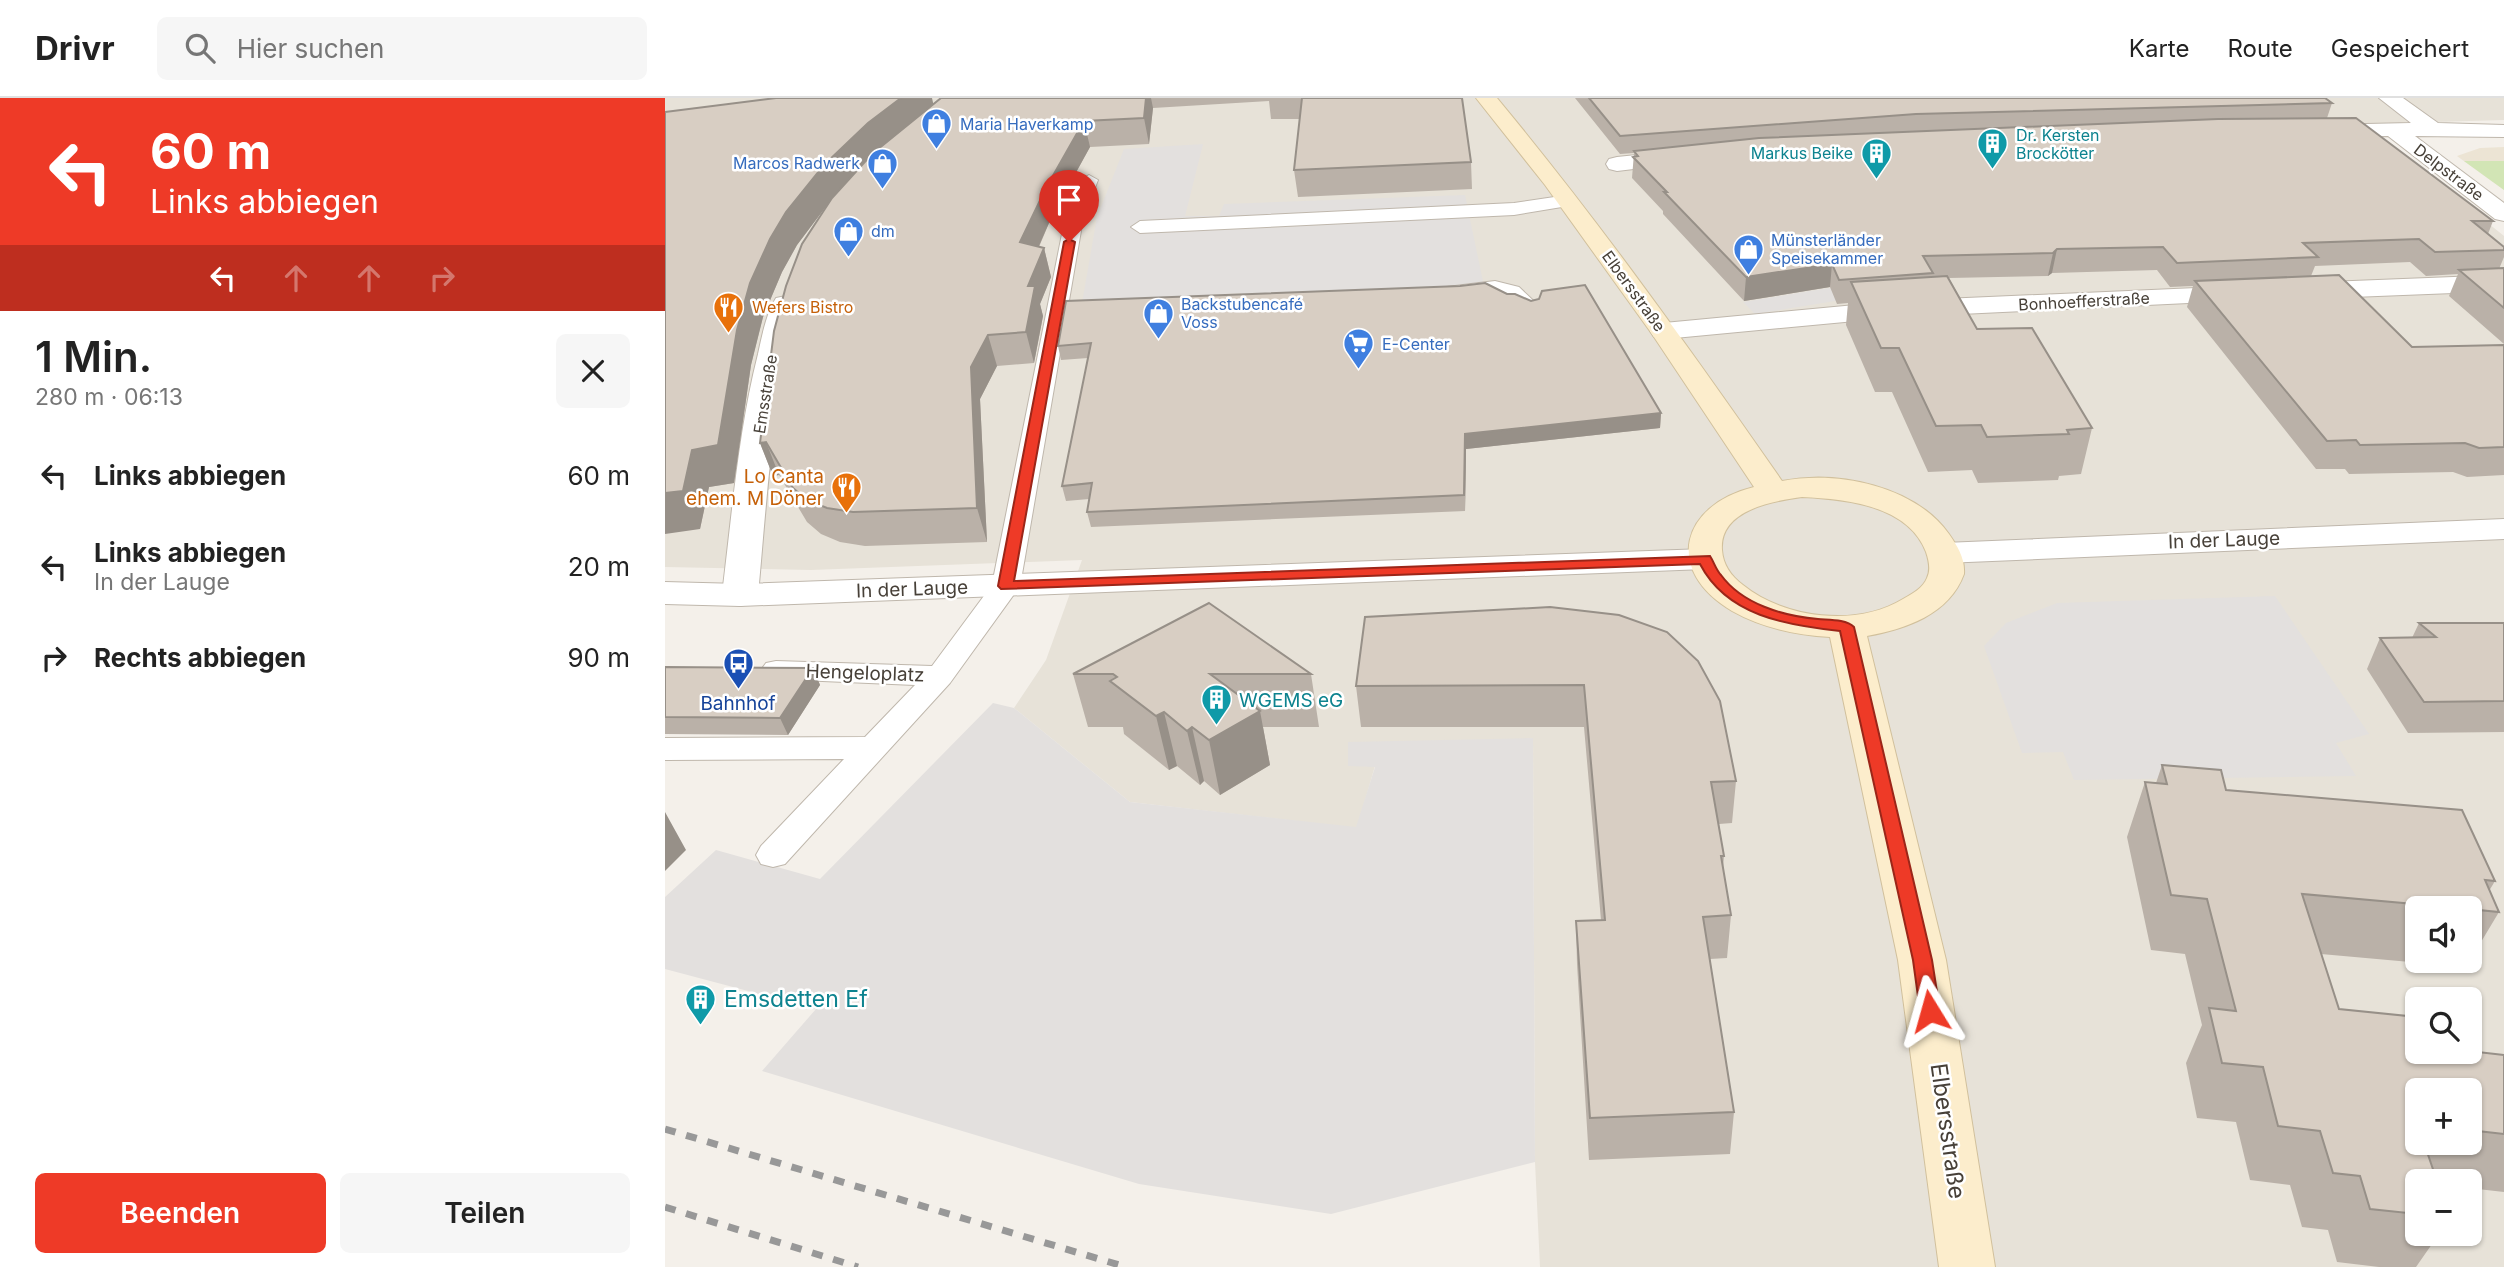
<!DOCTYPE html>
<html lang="de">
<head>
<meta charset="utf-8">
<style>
  body { margin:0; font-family:Inter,sans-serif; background:#f6f6f6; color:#222; height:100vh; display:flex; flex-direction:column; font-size:26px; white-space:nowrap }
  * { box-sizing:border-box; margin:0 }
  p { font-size:23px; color:#767676 }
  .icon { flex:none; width:38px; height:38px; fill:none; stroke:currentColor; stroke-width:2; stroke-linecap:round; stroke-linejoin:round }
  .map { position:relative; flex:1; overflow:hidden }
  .details { display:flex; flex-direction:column; background:#fff; width:665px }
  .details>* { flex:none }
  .hud { background:#ee3a27; color:#fff; overflow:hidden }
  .buttons { position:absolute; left:1740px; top:798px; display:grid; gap:14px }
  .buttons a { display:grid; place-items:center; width:77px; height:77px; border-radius:10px; background:#fff; box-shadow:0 2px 5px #0004; font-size:35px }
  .pin { position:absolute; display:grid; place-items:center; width:60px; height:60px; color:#fff; margin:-72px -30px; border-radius:50% 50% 50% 0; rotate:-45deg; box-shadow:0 0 7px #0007 }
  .pin .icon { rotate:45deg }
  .me { position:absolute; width:77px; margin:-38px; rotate:352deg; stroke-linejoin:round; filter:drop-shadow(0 0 5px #0008) }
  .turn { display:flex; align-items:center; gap:24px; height:147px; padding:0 35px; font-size:32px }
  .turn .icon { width:91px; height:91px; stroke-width:2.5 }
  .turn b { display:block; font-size:49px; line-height:60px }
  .lanes { display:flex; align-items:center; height:66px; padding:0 35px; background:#0003; justify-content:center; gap:35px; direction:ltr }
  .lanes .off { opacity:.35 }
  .round { display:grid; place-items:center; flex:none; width:74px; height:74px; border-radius:10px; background:#f6f6f6 }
  .head { display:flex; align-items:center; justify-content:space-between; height:119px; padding:0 35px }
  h1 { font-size:42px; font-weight:600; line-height:52px }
  .cta { display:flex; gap:14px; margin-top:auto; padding:14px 35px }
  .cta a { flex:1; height:80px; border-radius:10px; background:#ee3a27; color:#fff; font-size:28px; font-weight:600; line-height:80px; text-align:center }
  .cta a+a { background:#f6f6f6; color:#222 }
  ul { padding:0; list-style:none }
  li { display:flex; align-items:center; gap:21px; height:91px; padding:0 35px }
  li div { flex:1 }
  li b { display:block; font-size:26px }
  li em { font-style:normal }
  header { display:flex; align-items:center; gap:42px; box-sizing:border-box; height:98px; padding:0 35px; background:#fff; border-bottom:2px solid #e0e0e0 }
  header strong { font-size:33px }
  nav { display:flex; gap:38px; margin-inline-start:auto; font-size:24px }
  .search { width:490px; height:63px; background:#f6f6f6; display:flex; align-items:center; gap:18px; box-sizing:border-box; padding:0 24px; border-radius:10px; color:#767676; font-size:26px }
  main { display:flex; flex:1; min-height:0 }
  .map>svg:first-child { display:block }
  .residential { fill:#e7e2d8; fill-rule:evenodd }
  .education { fill:#ece4d4 }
  .green { fill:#d2e5b5 }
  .parking { fill:#e3e0de }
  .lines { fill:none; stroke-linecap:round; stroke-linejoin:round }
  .service-casing { stroke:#bfb7ac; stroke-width:2 }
  .pedestrian-casing { stroke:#bfb7ac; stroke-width:2 }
  .minor-casing { stroke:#bfb7ac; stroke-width:2 }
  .tertiary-casing { stroke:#bfb7ac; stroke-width:2 }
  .secondary-casing { stroke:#d1c09c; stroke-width:2 }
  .service { fill:#fff; fill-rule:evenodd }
  .pedestrian { fill:#fff; fill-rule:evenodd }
  .minor { fill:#fff; fill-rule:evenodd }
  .tertiary { fill:#fff; fill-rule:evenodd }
  .secondary { fill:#fcedcc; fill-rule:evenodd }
  .rail { stroke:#989898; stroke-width:7; stroke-dasharray:11 11; stroke-linecap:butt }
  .wall { fill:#bab1a8; fill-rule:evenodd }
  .shaded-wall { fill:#979088 }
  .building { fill:#d8cec3; stroke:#979088; stroke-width:2 }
  .route { fill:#ee3a27; stroke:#9b2619; stroke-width:2 }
  .labels { text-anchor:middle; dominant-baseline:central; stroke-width:5; stroke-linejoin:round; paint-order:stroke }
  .far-shop-label { font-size:16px; fill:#366cbe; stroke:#fff; text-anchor:start }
  .far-culture-label { font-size:16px; fill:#0d838f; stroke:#fff; text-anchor:start }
  .far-street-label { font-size:16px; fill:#474038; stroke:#fff }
  .far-food-label { font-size:16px; fill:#c56008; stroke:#fff; text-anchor:start }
  .food-label { font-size:19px; fill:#c56008; stroke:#fff; text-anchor:end }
  .street-label { font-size:19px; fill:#474038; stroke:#fff }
  .culture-label { font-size:19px; fill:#0d838f; stroke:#fff; text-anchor:start }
  .transit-label { font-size:19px; fill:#164399; stroke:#fff }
  .near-culture-label { font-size:23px; fill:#0d838f; stroke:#fff; text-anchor:start }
  .near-street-label { font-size:23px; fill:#474038; stroke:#fff }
</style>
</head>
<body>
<header>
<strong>Drivr</strong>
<div class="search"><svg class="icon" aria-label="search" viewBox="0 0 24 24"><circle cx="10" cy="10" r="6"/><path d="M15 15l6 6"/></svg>Hier suchen</div>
<nav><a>Karte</a><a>Route</a><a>Gespeichert</a></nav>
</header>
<main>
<section class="details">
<div class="hud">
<div class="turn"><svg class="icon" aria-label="left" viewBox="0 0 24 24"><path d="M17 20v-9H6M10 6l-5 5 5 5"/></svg><div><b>60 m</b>Links abbiegen</div></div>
<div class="lanes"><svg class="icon" aria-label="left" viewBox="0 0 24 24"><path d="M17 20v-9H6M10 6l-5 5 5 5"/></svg><svg class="icon off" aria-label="ahead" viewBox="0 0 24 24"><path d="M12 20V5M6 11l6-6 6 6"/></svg><svg class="icon off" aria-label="ahead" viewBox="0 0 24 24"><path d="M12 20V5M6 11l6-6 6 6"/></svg><svg class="icon off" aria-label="right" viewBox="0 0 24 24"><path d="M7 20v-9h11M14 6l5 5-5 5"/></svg></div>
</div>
<div class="head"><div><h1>1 Min.</h1><p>280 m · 06:13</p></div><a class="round"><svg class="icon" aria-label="close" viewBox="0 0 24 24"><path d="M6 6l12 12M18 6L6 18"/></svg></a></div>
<ul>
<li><svg class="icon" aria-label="left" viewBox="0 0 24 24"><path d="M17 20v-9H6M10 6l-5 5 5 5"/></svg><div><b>Links abbiegen</b></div><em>60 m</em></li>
<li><svg class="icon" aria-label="left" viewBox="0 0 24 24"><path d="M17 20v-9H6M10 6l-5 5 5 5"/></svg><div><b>Links abbiegen</b><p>In der Lauge</p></div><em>20 m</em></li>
<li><svg class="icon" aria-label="right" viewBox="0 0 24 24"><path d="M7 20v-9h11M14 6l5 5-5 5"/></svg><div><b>Rechts abbiegen</b></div><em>90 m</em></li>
</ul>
<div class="cta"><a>Beenden</a><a>Teilen</a></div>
</section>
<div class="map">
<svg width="1839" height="1169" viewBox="0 0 1839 1169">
  <rect width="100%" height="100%" fill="#f4f0ea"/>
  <path class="residential" d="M0,0H1839V22L1700,26L1839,138V1169H875L870,1064L868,640L710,668L692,730L465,704L349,610L381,562L417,462L146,472L0,469ZM1752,810H1804V863H1752ZM1752,901H1804V954H1752ZM1752,992H1804V1045H1752ZM1752,1083H1804V1136H1752Z"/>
  <path class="education" d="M1839,49V92L1792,58L1815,50Z"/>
  <path class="green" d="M1799,63H1839V92Z"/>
  <path class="parking" d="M538,46L520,118H554L559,106L800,97L821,198L573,210L576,195L417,205L432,119L459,51Z
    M1188,186L1201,198L1090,216L1078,204Z
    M1610,498L1704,636L1671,645L1691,678L1409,682L1398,654L1357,655L1319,548L1341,525L1392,505Z
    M328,605L349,610L465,704L691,729L710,669L683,668V644L868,640L870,1064L666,1116L474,1086L97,973L151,911L0,871V799L51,752L155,781Z"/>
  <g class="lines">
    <defs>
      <path id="service" d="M424,77L433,82L418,121L355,488L285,585L120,766L108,769L96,766L91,757L96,748L179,661L0,662V640L200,639L250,587L111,581L101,579L96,572L101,565L111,563L267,568L327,487L400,121L415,82Z
        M903,97L909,99L912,103L909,107L849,117L475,135L466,129L475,123L849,105Z
        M830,183L854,189L875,209L872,213C856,218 849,202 834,196L789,199L782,197L779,193L782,189Z"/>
      <path id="pedestrian" d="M121,198L131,200L134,206C107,301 102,399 93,497L88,505L75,508L62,505L57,497C67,417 73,335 93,256C97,238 101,216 111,200Z"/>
      <path id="minor" d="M1714,0H1738L1773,25L1839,27V39L1750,38L1839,105V123L1830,121L1723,38L1656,39L1648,38L1645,33L1648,28L1656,27L1746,25Z
        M1020,52L1028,54L1031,59L1028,64L952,73L944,71L941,66L944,61L952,59Z
        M1839,177V193L1637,201L1628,199L1624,193L1628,187L1637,185Z
        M1577,188L1586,190L1590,196L1586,202L1233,219L999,241L989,239L985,233L989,227L999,225L1233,203Z"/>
      <path id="tertiary" d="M1839,421V441L1279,465L1267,462L1262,455L1267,448L1279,445Z
        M1040,451L1052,454L1057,461L1052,468L1040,471L75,508L0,506V484L75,486Z"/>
      <path id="secondary" d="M811,0H832C934,123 1026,252 1117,383C1173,372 1250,388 1284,436C1293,449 1300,460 1299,476C1284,517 1240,531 1202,538L1281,862L1330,1169H1274L1233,862L1165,539C1131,537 1097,530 1067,513C998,472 1016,407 1089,389L987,236L880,87ZM1137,399C1180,401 1243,407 1261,454C1264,463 1266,472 1262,480C1258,490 1247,496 1238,501C1192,529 1120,521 1078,487C1066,478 1058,467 1057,452C1054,412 1108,403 1137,399Z"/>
    </defs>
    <use href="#service" class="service-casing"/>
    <use href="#pedestrian" class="pedestrian-casing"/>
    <use href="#minor" class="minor-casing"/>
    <use href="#tertiary" class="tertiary-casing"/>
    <use href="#secondary" class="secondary-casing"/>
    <use href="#service" class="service"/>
    <use href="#pedestrian" class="pedestrian"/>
    <use href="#minor" class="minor"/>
    <use href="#tertiary" class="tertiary"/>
    <use href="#secondary" class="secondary"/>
    <path class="rail" d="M0,1031L461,1169
      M0,1109L193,1169"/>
  </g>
  <path class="wall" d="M276,0H797L806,64L807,91L633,99L629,72L635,21H606L604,3L488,10L484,46L425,49L387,118L374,149L379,150L386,179L375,206L378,218L369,265L332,268L315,301L322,444L200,448L175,444L156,436L142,424L114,377L108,378L95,345L164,104L132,147L117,174L98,219L86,267L69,385L44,389L35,431L0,14L268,6Z
    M910,0H1660L1667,5L1662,20L1828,123L1823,136L1839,149V159L1834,171L1839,170V246L1784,198L1793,176L1761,178L1745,164L1650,168L1646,178L1747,249L1839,247V377L1802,379L1788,374L1684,376L1680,371H1651L1522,209L1528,188L1505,189L1492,172L1387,175L1383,178L1284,180L1312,231L1427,330L1416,376L1394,378L1393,382L1313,385L1307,372L1263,374L1227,294H1210L1181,227L1183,205L1172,206L1165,189L1079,203L998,116V113L967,80L969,55L955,56Z
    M401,203L996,315L995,330L801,351L800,413L426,429L422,414L424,401L401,403L397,388L423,260L396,262L393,248Z
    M885,509L1071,683L1067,725L1054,726L1059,758L1058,770L1066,817L1062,860L1045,861L1069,1014L1065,1056L924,1062L912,866L911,823L936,822L919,629H696L691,588Z
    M1754,525H1839V634L1743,635L1702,571L1715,540H1747Z
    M0,569L148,570L155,587L123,637L0,636Z
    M408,576H646L654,629H598L605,667L555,697L539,683L535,687L512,668L504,672L459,636L458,629H423Z
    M1497,667L1561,692L1830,783L1824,793L1834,814L1801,869L1656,856L1674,911L1752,954L1839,957V1094L1804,1090V1083H1752V1136H1774L1751,1169H1714L1672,1164L1663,1132L1637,1129L1625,1087L1585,1082L1571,1024L1532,1020L1521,965L1537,927L1520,856L1486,852L1462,739L1480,684L1491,685ZM1752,810H1804V863H1752ZM1752,992H1804V1045H1752Z"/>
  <path class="shaded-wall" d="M236,0H267L269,9L169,98L132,147L117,174L98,219L86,267L69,385L44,389L35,431L0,436V395L27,352L72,232L85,185L105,141L121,114L159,67L203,25Z
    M481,0H486L488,10L484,46L479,20Z
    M419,23L425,49L387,118L363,173L355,144L381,90Z
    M379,150L386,179L375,206L378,218L369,265L361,234L363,188Z
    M1392,151L1387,175L1383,178L1388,155Z
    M1167,166L1165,189L1079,203L1081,179Z
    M323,237L332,268L315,301L322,444L312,410L306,269Z
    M996,315L995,330L801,351L800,413V336Z
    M101,344L114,377L108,378L95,345Z
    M148,570L155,587L123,637L115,620Z
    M595,613L605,667L555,697L544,642Z
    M499,614L512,668L504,672L491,618Z
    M527,629L539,683L535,687L522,633Z
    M0,714L21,752L0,773Z"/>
  <path class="building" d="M111,0H236L203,25L159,67L121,114L105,141L85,185L72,232L53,347L27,352L18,393L0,395V14Z
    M276,0H481L479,20L419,23L381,90L355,144L379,150L363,188H370L361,234L323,237L306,269L312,410L188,414L162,410L142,402L128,390L101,344L95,345L109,233L121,188L137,146L167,100L207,56Z
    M637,0H797L806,64L629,72Z
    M924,0H1660L1667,5L1251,16L955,38Z
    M1691,20L1828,123H1807L1839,149V152L1770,154L1754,141L1638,145L1653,159L1512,165L1498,149L1392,151L1388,155L1258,158L1268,175L1174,182L1167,166L1081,179L999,94H1002L968,59L973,58L969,53L1094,40L1553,21Z
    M1839,170V210L1794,172Z
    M1674,177L1747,249L1839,247V349L1814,350L1800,345L1695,347L1691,342L1662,343L1530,183Z
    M1282,178L1312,231L1367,230L1427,330L1402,332L1404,336L1322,339L1316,327L1271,328L1234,250H1216L1186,184Z
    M820,185L842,196H850L866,203L874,201L877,193L920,187L996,315L800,336L799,397L422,414L427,385L397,388L426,245L393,248L401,203L795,188Z
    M544,505L646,576H545L595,613L544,642L527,629L522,633L499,614L491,618L445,583L452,579L448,576H408Z
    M885,509L954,517L1002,534L1033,563L1055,603L1071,683L1046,684L1059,758H1056L1066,817L1038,819L1069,1014L925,1020L911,823L940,822L919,587L691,588L700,519Z
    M1754,525H1839V603L1759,604L1715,540L1771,539Z
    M0,569L148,570L115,620L0,619Z
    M1497,667L1556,672L1561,692L1797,712L1830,783L1820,782L1834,814L1804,811V810H1794L1637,796L1674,911L1752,919V954L1804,953L1839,957V1036L1804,1032V992H1752V1045H1759L1772,1083H1752V1116L1705,1111L1695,1078L1668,1075L1655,1033L1613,1028L1598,969L1557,965L1544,910L1571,913L1542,801L1506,797L1480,684L1502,686Z"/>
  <path class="route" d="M404,141L410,144L349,483L1045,458C1049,464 1051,472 1056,477C1077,506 1118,518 1153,521C1164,522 1181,521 1189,529L1267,862L1275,913L1272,919L1265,921L1258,919L1255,913L1248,862L1175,533C1121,527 1062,518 1035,466L336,491L333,488L399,144Z"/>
  <defs>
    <symbol id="shop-pin" viewBox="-11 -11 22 30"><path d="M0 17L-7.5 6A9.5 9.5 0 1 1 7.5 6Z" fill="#3f7fe0" stroke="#fff"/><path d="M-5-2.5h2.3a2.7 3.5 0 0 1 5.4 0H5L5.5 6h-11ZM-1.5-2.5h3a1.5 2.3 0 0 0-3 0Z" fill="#fff"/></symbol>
    <symbol id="building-pin" viewBox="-11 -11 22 30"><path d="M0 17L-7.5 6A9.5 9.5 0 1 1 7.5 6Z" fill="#0f9aa8" stroke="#fff"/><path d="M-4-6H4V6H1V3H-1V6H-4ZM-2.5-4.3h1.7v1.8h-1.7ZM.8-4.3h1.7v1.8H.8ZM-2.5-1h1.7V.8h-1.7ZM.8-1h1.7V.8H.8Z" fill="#fff"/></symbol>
    <symbol id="restaurant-pin" viewBox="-11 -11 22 30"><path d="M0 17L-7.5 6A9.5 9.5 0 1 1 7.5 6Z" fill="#e8710a" stroke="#fff"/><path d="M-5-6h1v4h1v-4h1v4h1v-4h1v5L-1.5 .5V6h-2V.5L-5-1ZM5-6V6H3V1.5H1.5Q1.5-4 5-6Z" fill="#fff"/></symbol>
    <symbol id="supermarket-pin" viewBox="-11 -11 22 30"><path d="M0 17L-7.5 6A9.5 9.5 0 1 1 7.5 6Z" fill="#3f7fe0" stroke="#fff"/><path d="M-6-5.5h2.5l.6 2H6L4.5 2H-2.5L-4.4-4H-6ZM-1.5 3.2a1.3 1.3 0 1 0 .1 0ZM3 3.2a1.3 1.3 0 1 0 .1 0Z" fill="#fff"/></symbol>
    <symbol id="bus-pin" viewBox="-11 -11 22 30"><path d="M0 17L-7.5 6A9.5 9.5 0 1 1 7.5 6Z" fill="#1a4fb4" stroke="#fff"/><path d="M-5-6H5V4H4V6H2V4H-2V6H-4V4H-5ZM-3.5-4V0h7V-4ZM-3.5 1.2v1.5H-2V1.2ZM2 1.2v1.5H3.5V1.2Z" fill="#fff"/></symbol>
  </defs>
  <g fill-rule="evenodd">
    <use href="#shop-pin" x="254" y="8" width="35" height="47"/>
    <use href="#building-pin" x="1310" y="28" width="35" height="47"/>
    <use href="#building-pin" x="1194" y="38" width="35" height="47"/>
    <use href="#shop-pin" x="200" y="48" width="35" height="47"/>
    <use href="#shop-pin" x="166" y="116" width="35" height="47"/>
    <use href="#shop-pin" x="1066" y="134" width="35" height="47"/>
    <use href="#restaurant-pin" x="46" y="192" width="35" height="47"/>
    <use href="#shop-pin" x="476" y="198" width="35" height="47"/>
    <use href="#supermarket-pin" x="676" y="228" width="35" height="47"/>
    <use href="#restaurant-pin" x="164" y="372" width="35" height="47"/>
    <use href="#bus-pin" x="56" y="548" width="35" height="47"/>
    <use href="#building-pin" x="534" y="584" width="35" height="47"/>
    <use href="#building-pin" x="18" y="884" width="35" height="47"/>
  </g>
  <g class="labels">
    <g class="far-shop-label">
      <text x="295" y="26">Maria Haverkamp</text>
      <text x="195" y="65" text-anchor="end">Marcos Radwerk</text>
      <text x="206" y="133">dm</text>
      <text x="1106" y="142">Münsterländer<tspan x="1106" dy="18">Speisekammer</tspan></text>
      <text x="516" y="206">Backstubencafé<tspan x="516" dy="18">Voss</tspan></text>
      <text x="717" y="246">E-Center</text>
    </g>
    <g class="far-culture-label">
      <text x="1351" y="37">Dr. Kersten<tspan x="1351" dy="18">Brockötter</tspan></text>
      <text x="1188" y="55" text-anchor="end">Markus Beike</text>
    </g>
    <g class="far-street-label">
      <text transform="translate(1784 74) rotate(37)">Delpstraße</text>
      <text transform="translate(969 193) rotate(54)">Elbersstraße</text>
      <text transform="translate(1419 203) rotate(-3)">Bonhoefferstraße</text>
      <text transform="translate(100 296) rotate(-81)">Emsstraße</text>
    </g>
    <g class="far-food-label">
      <text x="87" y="209">Wefers Bistro</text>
    </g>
    <g class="food-label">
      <text x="159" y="378">Lo Canta<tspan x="159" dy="22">ehem. M Döner</tspan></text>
    </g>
    <g class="street-label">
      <text transform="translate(1559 442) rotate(-2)">In der Lauge</text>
      <text transform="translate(247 491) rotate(-2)">In der Lauge</text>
      <text transform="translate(200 575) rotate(2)">Hengeloplatz</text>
    </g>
    <g class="culture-label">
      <text x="574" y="602">WGEMS eG</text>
    </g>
    <g class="transit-label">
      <text x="73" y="605">Bahnhof</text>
    </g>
    <g class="near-culture-label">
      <text x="59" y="901">Emsdetten Ef</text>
    </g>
    <g class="near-street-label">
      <text transform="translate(1283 1033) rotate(82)">Elbersstraße</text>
    </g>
  </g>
</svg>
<div class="buttons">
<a><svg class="icon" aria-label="sound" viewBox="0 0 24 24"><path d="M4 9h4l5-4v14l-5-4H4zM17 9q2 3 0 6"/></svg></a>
<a><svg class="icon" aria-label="search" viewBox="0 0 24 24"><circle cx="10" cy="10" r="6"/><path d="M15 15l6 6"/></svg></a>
<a>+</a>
<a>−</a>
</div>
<div class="pin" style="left:404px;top:144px;background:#d93025"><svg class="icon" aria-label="arrive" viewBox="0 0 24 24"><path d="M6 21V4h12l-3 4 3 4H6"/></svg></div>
<svg class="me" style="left:1265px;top:913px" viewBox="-20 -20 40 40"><path d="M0-17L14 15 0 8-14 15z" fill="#ee3a27" stroke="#fff" stroke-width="4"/></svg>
</div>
</main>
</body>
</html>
